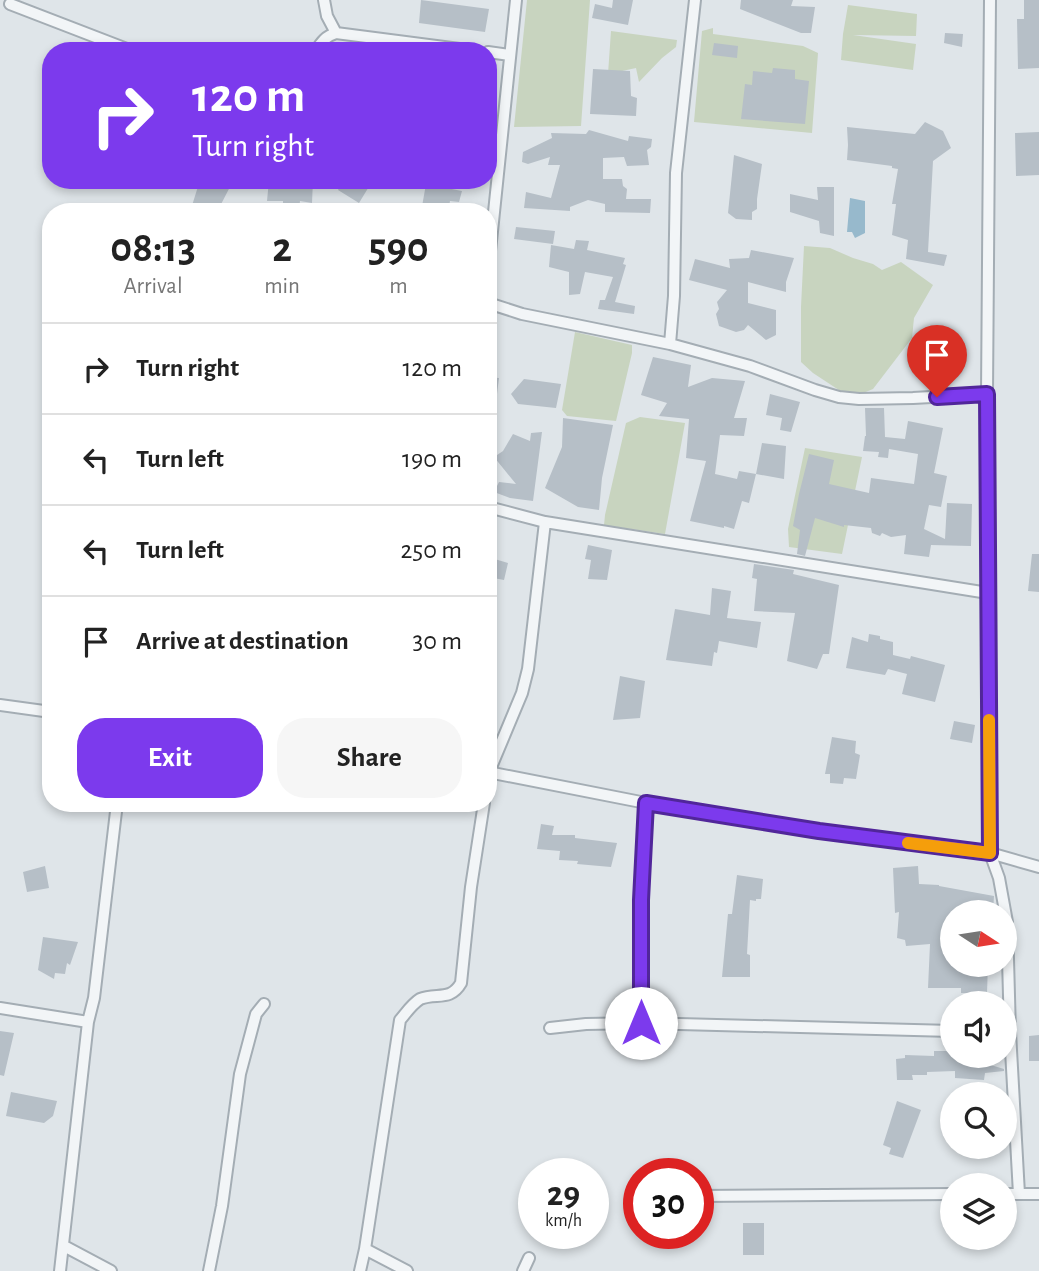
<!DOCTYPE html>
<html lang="en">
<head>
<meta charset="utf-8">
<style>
  body { margin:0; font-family:"Alegreya Sans",sans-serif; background:#f6f6f6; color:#222; height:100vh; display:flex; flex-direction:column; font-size:26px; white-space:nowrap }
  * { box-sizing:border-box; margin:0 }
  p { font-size:23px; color:#767676 }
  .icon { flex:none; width:38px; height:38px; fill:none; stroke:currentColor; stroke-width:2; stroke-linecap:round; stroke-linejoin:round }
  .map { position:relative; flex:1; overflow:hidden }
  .side { position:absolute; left:42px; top:203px; width:455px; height:609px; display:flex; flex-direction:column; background:#fff; border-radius:28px; box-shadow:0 4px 10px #0003 }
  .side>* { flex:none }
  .banner { position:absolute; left:42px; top:42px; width:455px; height:147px; border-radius:28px; box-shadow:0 4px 10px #0003; background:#7c3aed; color:#fff; overflow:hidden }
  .needle { width:46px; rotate:102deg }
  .tools { position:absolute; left:940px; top:900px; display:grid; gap:14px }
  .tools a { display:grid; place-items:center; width:77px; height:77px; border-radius:50%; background:#fff; box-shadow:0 4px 10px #0003; font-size:35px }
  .speed { position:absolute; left:518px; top:1158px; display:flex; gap:14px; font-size:35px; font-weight:700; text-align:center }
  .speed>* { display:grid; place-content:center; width:91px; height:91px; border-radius:50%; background:#fff; box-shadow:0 4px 10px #0003; line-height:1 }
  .speed small { font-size:18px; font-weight:400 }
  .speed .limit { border:10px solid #d22; background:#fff; color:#111 }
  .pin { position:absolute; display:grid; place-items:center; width:60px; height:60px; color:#fff; margin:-72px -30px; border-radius:50% 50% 50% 0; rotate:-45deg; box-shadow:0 0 7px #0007 }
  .pin .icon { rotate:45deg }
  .me { position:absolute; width:77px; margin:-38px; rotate:0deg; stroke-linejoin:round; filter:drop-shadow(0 0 5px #0008) }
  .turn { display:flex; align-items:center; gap:24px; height:147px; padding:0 35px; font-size:32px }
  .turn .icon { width:91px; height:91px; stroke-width:2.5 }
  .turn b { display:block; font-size:49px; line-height:60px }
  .eta { display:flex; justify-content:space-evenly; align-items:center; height:119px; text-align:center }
  .eta b { font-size:42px; font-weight:700; line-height:49px }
  .action { display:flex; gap:14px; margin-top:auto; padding:14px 35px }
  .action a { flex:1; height:80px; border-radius:28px; background:#7c3aed; color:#fff; font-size:28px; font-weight:700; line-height:80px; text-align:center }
  .action a+a { background:#f6f6f6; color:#222 }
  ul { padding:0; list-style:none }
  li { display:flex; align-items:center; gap:21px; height:91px; padding:0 35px; border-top:2px solid #e0e0e0 }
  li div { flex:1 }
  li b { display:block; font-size:26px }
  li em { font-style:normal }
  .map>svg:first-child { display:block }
  .green { fill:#c8d4bf }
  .water { fill:#97b9cc }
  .building { fill:#b6bfc7 }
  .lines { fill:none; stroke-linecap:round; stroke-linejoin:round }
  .street-casing { stroke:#a4adb4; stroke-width:14 }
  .street { stroke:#f2f5f7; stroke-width:10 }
  .route-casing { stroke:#51269a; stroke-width:18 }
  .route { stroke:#7c3aed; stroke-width:12 }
  .slow { stroke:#f59e0b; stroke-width:12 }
</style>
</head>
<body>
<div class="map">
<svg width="1039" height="1271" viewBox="0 0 1039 1271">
  <rect width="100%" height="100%" fill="#dfe5e9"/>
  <path class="green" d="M527,0H590L581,126L514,127Z
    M848,5L917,14L916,36L853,35L916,44L913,70L841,60L843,34Z
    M713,28V34L803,46L818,53L812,133L694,122L702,31Z
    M611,31L677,40L676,47L662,58L639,82L636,68L608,74Z
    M804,246L830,248L853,258L873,264L882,270L901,262L933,285L914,318L912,338L873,389L851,398L813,373L801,362V307Z
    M575,332L632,345V353L616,421L567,416L562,410Z
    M640,417L685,423L665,534L604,525L605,515L626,423Z
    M805,448L862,457L842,554L789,547L788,529Z"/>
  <path class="water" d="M850,198L865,201V233L855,238L852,232H847Z"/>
  <path class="building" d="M421,0L489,9L485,32L419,23Z
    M613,0H633L628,25L592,18L595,4L612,8Z
    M741,0H793L791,6L815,7L811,33H801L740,9Z
    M1024,0H1039V68L1018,69L1017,19H1024Z
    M945,33L963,34L962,47L944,43Z
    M714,43L738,46L737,58L712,55Z
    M773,68L795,70V79L809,81L805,124L741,119L745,84L752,85L753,71L772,73Z
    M593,69L630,71L631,96L637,98L636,116L590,114Z
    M925,122L943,131L951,148L933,161L928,252L947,255L944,266L906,259L908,240L892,235L896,204H892L898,169L892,168V166L847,160L848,145L847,127L915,134Z
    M589,130L628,141L629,136L652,139L651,147L647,150L649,165L627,166L624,157L603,158V179H622L623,186L627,189L626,199H651L650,213L605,212V204L588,200L570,207V211L524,208L526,192L551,198L560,165H548L550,157L528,164L522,162L523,152L552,138L551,133L586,134Z
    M1039,132V175L1016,176L1015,133Z
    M734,155L762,164L757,199V209L752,212V220L736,219L728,213Z
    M200,180H221L232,183L217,212H190Z
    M269,180H313L312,203L300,201L299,209L283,208V201H267Z
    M343,180H373L359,203L338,190Z
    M426,184L462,191L459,202L450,201L448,212H421Z
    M817,187H834V236L820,233L819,221L790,212V194L818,200Z
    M516,227L555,231L553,244L514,239Z
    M576,240L589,241L587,250L625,258L623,264L626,265L615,302L635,306L634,314L598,309L600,300H605L613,277L585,272L580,294L569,295V272L549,267L551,245L574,249Z
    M751,250L794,258L786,282V292L748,282V303L776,310V335L766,340L748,325L744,330L736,332L719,326L716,314L719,309L717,302L727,290L689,280L695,259L730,268L729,259L749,258Z
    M653,357L691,365L688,387L712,378L745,381L734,418H747L744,436L720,435L715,474L737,479L739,471L756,474L749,503L742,501L734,529L724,526V528L690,521L706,461L686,458L689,419L659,416L667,403L641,395Z
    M488,377L499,378L495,410L488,409Z
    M524,379L561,384L556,408L518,404L511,394Z
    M770,394L800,402L791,432L780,430L782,418L766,415Z
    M865,408H884L885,437L905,439L908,421L943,428L934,473L947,476L941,507L929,505L924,529L945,539L947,503L972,504L971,546L931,545L929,557L904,554L906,535L891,537L882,533L880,536L872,533L871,528L844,525V527L815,518L805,556L797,554L800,530L793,526L799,494L809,454L834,460L829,484L869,493L871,478L914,484L918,454L889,449L888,458L878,457L879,452L863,451L865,436H866Z
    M563,418L613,425L602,478L599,510L578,507L545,488L562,447Z
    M542,432L533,501L510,498L494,492L499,482L516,484L494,457L503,451L513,434L530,441L531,433Z
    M762,443L786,446L784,479L756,474Z
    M588,545L612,550L607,580L588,579L591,560L585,559Z
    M1032,554H1039V592L1028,591Z
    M488,557L508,563L504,580L488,577Z
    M754,564L794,570L793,574L839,585L829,654H823L817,669L787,661L795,613L754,611L757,579L752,578Z
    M712,588L731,591L727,618L761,622L757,648L719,641L717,653L714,652L712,666L666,660L675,609L710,615Z
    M869,634L880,636V639L893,642V655L910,659L911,656L945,665L935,702L902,694L907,674L888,669L885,675L846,668L852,637L868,642Z
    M620,676L645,681L640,718L613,720Z
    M954,721L975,725L972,743L950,739Z
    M832,737L856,741L855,753L860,755L856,779L844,778L843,784L830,783V774H825Z
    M541,824L554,826L552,835H575V838L617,843L611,867L577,864L578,861L559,860L560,851L537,849Z
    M45,866L49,888L27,892L23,872Z
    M918,866L919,884L939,885V886L994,896L993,912H952V964H988L987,993H961V988H928L930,944L906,946L905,940L897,938L899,912L895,913L893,868Z
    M737,875L763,879L761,899H756V901L750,900L747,954L750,955V977H722L728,914H732Z
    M43,937L78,942L70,965L67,963L65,974L55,973L54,979L38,970Z
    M0,1031L14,1033L4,1076L0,1075Z
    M1039,1035V1061H1029V1036Z
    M934,1051H952V1055H984V1063L1004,1069V1071L985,1073L984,1080L955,1078V1071L927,1072V1075H912L913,1080H897L896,1059L905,1058V1055L934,1056Z
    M11,1092L57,1101L53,1116L44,1123L6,1116Z
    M897,1101L921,1110L903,1158L889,1154L891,1148L883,1145Z
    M743,1223H764V1255H743Z"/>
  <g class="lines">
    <defs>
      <path id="street" d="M324,0L327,16L336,33
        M10,4L132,51
        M316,51C321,42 326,36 336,33L475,51
        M488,52L510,55
        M488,270L516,0
        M488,303L522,314L670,344L750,366L815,390L839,397L859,399L913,398L987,394
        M670,344L674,296L676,173L695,0
        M488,507L545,522L528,669L522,693L489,772L488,778
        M545,522L988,593
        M0,705L51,712
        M488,772L646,803L819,831L990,853L987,394L990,0
        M1039,867L990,853L999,878L1007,922L1010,1032L1019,1194H1039
        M0,1008L88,1022
        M641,1023V900L646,803
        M550,1028L586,1024L641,1023L952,1031
        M1004,1194H1019
        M698,1196L952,1194
        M64,1246L111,1271
        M60,1271L88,1022L94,998L117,803
        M209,1271L222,1206L240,1074L256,1014L264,1004
        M360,1271L365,1249
        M407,1271L365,1249L400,1020C406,1013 412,1004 420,999C436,992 450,1002 461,983L471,887L484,803
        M523,1271L529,1258"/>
    </defs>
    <use href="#street" class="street-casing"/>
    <use href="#street" class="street"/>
  </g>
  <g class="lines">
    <defs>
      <path id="route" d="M641,1023V900L646,803L819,831L990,853L987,394L937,397"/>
    </defs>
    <use href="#route" class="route-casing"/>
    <use href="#route" class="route"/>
    <path class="slow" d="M908,843L990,853L989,720"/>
  </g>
</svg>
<div class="tools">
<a><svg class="needle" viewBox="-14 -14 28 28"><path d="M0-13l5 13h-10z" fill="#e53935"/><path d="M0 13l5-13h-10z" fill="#767676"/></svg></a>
<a><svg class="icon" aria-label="sound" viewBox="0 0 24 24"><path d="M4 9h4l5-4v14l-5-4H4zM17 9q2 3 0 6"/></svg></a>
<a><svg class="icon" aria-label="search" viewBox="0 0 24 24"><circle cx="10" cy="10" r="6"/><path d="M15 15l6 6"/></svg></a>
<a><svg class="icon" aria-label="layers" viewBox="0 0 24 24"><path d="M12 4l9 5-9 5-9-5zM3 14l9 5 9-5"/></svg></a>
</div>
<div class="speed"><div>29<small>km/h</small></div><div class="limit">30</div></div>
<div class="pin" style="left:937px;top:397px;background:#d93025"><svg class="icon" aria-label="arrive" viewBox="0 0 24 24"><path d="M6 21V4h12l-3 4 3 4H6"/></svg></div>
<svg class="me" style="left:641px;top:1023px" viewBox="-20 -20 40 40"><circle r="19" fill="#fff"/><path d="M0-13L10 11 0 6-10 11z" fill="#7c3aed"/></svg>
<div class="banner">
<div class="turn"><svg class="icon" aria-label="right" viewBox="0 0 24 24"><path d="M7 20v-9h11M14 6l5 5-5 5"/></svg><div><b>120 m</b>Turn right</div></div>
</div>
<section class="side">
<div class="eta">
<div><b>08:13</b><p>Arrival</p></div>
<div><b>2</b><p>min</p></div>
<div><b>590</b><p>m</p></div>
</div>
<ul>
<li><svg class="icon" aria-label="right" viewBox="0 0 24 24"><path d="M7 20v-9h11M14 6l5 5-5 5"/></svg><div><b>Turn right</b></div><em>120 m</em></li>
<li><svg class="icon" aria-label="left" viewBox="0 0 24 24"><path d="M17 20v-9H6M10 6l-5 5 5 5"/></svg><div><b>Turn left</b></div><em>190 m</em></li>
<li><svg class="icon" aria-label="left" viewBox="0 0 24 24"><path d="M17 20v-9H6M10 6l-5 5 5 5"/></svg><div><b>Turn left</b></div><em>250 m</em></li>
<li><svg class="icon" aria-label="arrive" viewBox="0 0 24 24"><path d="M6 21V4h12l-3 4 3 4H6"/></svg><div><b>Arrive at destination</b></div><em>30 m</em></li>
</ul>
<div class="action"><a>Exit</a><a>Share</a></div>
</section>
</div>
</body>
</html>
